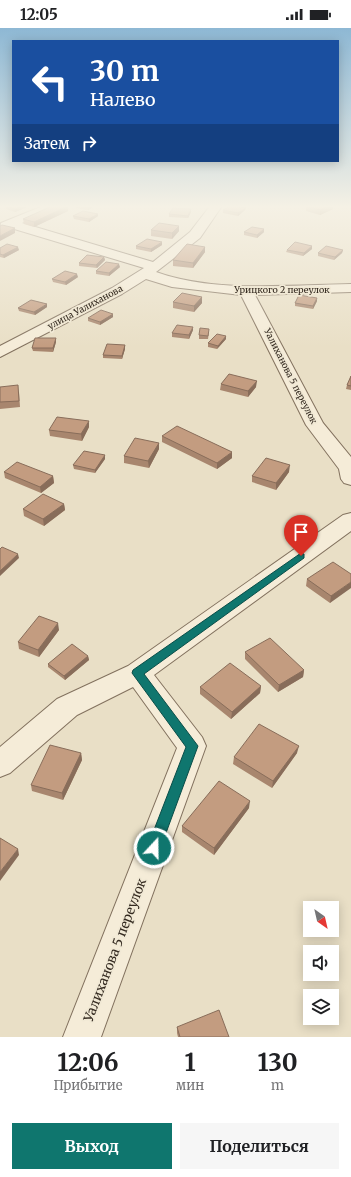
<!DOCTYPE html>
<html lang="ru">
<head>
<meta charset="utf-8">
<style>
  body { margin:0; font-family:Merriweather,serif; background:#f6f6f6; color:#202124; height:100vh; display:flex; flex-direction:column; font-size:15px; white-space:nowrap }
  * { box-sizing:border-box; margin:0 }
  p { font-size:13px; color:#757577 }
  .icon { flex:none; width:22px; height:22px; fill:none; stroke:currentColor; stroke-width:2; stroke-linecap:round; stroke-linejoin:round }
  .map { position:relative; height:1009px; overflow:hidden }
  .details { display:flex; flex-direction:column; background:#fff; flex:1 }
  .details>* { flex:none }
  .guide { position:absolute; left:12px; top:12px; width:327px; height:122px; border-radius:0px; box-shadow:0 2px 10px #0003; background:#1a4fa0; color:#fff; overflow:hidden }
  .needle { width:26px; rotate:146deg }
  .controls { position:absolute; left:303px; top:873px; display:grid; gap:8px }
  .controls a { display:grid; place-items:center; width:36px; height:36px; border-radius:0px; background:#fff; box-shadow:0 2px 10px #0003; font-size:20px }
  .pin { position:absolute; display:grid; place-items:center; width:34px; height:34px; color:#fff; margin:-41px -17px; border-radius:50% 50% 50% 0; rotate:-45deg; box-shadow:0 0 4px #0007 }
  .pin .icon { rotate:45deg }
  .me { position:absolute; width:44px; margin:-22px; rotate:21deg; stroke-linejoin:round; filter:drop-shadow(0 0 3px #0008) }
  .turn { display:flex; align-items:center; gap:14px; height:84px; padding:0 12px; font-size:18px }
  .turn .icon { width:52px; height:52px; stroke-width:2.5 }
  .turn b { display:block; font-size:28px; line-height:34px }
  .then { display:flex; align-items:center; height:38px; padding:0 12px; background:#0003; gap:8px; font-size:15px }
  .eta { display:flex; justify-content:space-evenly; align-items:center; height:68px; text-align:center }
  .eta b { font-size:24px; font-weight:700; line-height:28px }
  .cta { display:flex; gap:8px; margin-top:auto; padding:8px 12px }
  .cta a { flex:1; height:46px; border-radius:0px; background:#0f766e; color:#fff; font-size:16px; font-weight:700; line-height:46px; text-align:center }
  .cta a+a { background:#f6f6f6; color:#202124 }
  .status { display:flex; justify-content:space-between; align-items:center; height:28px; padding:0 20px; background:#fff; direction:ltr }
  .status svg { height:11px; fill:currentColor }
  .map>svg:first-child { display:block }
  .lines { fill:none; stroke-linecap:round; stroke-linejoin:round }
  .minor-casing { stroke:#82715e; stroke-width:2 }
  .minor { fill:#f5ecd8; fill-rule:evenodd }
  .wall { fill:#a8866e }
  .shaded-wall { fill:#886d5a }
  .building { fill:#c39c80; stroke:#886d5a }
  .route { fill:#0f766e; stroke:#0a4d48 }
  .labels { text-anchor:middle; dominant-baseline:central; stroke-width:3.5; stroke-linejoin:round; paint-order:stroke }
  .far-street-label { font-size:9px; fill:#342a20; stroke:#f1e9d5 }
  .near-street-label { font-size:13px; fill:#342a20; stroke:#f1e9d5 }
</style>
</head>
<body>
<div class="status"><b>12:05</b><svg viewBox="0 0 49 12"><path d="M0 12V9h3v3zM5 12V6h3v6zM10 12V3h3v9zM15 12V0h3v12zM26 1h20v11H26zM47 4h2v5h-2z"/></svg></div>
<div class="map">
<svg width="351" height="1009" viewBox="0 0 351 1009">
  <rect width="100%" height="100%" fill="#e9dfc6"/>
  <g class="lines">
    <defs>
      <path id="minor" d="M43,178H58L56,181L22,195L153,234L190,204L210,178H222L200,210L156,244C214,265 289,257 351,256V264L255,267L323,395L351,429V457L344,455L341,451L339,441L306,397L241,267L172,259L146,251L122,266L0,329V318L112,260L144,240L11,200L5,202L0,200L1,195Z
        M351,485V503L154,647L202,709L206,718L101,1009H63L177,720L133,659L77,687L10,745L0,749V719L57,671L128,638L343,487Z"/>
    </defs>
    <use href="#minor" class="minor-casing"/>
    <use href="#minor" class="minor"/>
  </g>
  <path class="wall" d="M5,178H27V179L15,184L6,181Z
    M68,178V183L34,199L24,196L23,191Z
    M76,178H95L88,182L76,180Z
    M306,178H333V181L320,187L306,183Z
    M246,180L245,182L238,188L223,185V182Z
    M191,181V184L188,190L169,189V186Z
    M73,188H98L89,194L74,191Z
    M179,198V203L172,211L151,208V202Z
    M244,204H264L257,210L244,207Z
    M162,217L151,224L136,221V218Z
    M312,218V221L303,228L286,224L287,222Z
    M205,219V224L193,240L173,238V232Z
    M0,220L19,222L4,230L0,229Z
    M343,222L342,225L334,232L318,228V225Z
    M104,229L105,232L97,240L79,238V235Z
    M120,239L109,248L96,246V243Z
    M78,249L66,257L53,254L52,251Z
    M202,269V275L194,284L173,280V274Z
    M317,273L313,281L295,278V275Z
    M47,279L35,287L19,283L18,280Z
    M113,286V289L100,297L88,293V290Z
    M193,302L189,311L172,309V305Z
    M209,304L208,311H199V307Z
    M56,310V314L53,324L33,323L32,320Z
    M226,311L217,321L208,319V315Z
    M125,317V321L122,331L103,330V327Z
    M351,348V362L346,361L347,357Z
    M221,356L256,359L248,369L220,362Z
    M0,359L19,364L20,379L0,381Z
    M89,399L82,413L50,408L49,402Z
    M162,408L232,430L217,441L162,414Z
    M159,415V421L149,440L124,435V428Z
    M105,431L95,445L74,441L73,437Z
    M4,444L53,448L54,455L41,465L5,450Z
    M289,444L276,462L252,454V448Z
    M64,476L65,482L44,498L24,488L23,481Z
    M351,546L330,575L306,558L307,551Z
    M59,602L39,629L19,621L18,614Z
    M245,624L304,642L303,649L278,664L245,631Z
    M88,628L89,632L65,652L48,639V636Z
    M261,658L260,665L231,691L200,666V659Z
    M81,725L82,732L63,772L32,763L31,757Z
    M297,725L272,760L233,736L234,729Z
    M249,780L214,827L182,804V798Z
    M177,999L229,1009H178L177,1005Z"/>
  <path class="shaded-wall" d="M23,178H27V179L15,184V181Z
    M68,178V183L34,199V194Z
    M91,178H95L88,182V179Z
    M330,178H333V181L320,187V182Z
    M246,180L245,182L238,188V185Z
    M191,181V184L188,190V188Z
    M98,186V188L89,194V191Z
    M179,198V203L172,211V205Z
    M15,200V205L0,213V208Z
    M264,201V204L257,210V207Z
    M162,214V217L151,224V221Z
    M312,218V221L303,228L304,225Z
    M18,219L19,222L4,230L3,227Z
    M205,219V224L193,240V235Z
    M343,222L342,225L334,232L335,229Z
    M104,229L105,232L97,240L96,237Z
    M119,236L120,239L109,248V245Z
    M77,246L78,249L66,257L65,254Z
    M202,269V275L194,284V278Z
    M317,270V273L313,281V278Z
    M47,276V279L35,287L34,284Z
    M113,286V289L100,297V294Z
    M193,299V302L189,311V307Z
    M226,308V311L217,321L218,318Z
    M56,310V314L53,324V320Z
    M125,317V321L122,331V328Z
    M257,353L256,359L248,369V363Z
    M89,393V399L82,413L81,406Z
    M159,415V421L149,440L148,433Z
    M232,424V430L217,441V435Z
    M105,427V431L95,445V442Z
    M290,437L289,444L276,462V455Z
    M53,448L54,455L41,465L40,459Z
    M64,476L65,482L44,498L43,491Z
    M18,526L19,530L0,548V543Z
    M351,554V560L330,575L331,568Z
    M58,595L59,602L39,629L38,622Z
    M88,628L89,632L65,652L64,648Z
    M304,642L303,649L278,664L279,657Z
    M261,658L260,665L231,691L232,684Z
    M299,718L297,725L272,760L273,753Z
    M81,725L82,732L63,772L62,765Z
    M250,773L249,780L214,827V820Z
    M18,821L19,827L0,853V844Z"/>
  <path class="building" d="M5,178H23L15,181Z
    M52,178H68L34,194L23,191Z
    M79,178H91L88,179Z
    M230,178H235L246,180L238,185L223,182Z
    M306,178H330L320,182Z
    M173,180L191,181L188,188L169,186Z
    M83,183L98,186L89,191L73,188Z
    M159,195L179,198L172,205L151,202Z
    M2,197L15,200L0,208V198Z
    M252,199L264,201L257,207L244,204Z
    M147,211L162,214L151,221L136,218Z
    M295,214L312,218L304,225L287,222Z
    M7,216L18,219L3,227L0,226V220Z
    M187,216L205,219L193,235L173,232Z
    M326,218L343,222L335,229L318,225Z
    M87,227L104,229L96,237L79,235Z
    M106,234L119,236L109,245L96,243Z
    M65,243L77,246L65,254L52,251Z
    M182,265L202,269L194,278L173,274Z
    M299,267L317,270L313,278L295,275Z
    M31,272L47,276L34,284L18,280Z
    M101,282L113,286L100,294L88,290Z
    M177,297L193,299L189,307L172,305Z
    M200,300L209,301L208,308L199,307Z
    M217,306L226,308L218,318L208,315Z
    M35,310H56L53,320H32Z
    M107,316L125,317L122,328L103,327Z
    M229,346L257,353L248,363L221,356Z
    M351,348V358L347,357Z
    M18,357L19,373L0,374V359Z
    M57,389L89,393L81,406L49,402Z
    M177,398L232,424L217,435L162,408Z
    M135,410L159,415L148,433L124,428Z
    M84,423L105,427L95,442L73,437Z
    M266,430L290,437L276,455L252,448Z
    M17,434L53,448L40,459L4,444Z
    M43,466L64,476L43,491L23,481Z
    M2,519L18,526L0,543V521Z
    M333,534L351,546V554L331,568L307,551Z
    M39,588L58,595L38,622L18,614Z
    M270,610L304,642L279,657L245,624Z
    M72,616L88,628L64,648L48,636Z
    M230,635L261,658L232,684L200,659Z
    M259,696L299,718L273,753L234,729Z
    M50,717L81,725L62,765L31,757Z
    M219,753L250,773L214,820L182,798Z
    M0,810L18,821L0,844Z
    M219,982L229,1009H180L177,999Z"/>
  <linearGradient id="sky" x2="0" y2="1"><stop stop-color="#8eb8d4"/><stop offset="0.56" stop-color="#f5f1e5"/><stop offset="1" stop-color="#f5f1e5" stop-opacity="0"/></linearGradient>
  <rect width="351" height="319" fill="url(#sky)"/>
  <path class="route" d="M301,525L304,526V530L144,646L198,718L159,824L154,826L149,824L147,820L186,719L132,645L133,642Z"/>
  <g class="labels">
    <g class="far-street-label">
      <text x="282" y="261">Урицкого 2 переулок</text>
      <text transform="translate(85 279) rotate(-28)">улица Уалиханова</text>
      <text transform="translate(291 348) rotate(63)">Уалиханова 5 переулок</text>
    </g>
    <g class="near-street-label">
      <text transform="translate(115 922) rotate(-69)">Уалиханова 5 переулок</text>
    </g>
  </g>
</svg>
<div class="controls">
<a><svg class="needle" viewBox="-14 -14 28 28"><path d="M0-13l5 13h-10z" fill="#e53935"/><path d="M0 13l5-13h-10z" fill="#757577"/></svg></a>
<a><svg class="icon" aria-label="sound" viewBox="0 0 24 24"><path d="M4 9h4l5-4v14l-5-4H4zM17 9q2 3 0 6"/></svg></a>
<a><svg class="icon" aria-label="layers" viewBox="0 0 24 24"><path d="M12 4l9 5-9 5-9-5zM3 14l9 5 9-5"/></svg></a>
</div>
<div class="pin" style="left:301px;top:528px;background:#d93025"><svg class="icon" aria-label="arrive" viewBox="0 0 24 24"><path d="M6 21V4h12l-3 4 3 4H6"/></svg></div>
<svg class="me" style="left:154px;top:820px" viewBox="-20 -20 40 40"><circle r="17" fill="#0f766e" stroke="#fff" stroke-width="3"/><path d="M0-11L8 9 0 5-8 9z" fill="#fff"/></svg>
<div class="guide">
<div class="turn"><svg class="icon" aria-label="left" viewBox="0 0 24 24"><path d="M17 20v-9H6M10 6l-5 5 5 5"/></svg><div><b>30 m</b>Налево</div></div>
<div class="then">Затем<svg class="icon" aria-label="right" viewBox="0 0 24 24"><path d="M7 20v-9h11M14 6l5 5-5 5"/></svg></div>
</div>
</div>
<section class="details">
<div class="eta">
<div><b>12:06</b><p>Прибытие</p></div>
<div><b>1</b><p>мин</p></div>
<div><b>130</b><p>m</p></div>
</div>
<div class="cta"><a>Выход</a><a>Поделиться</a></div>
</section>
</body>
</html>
